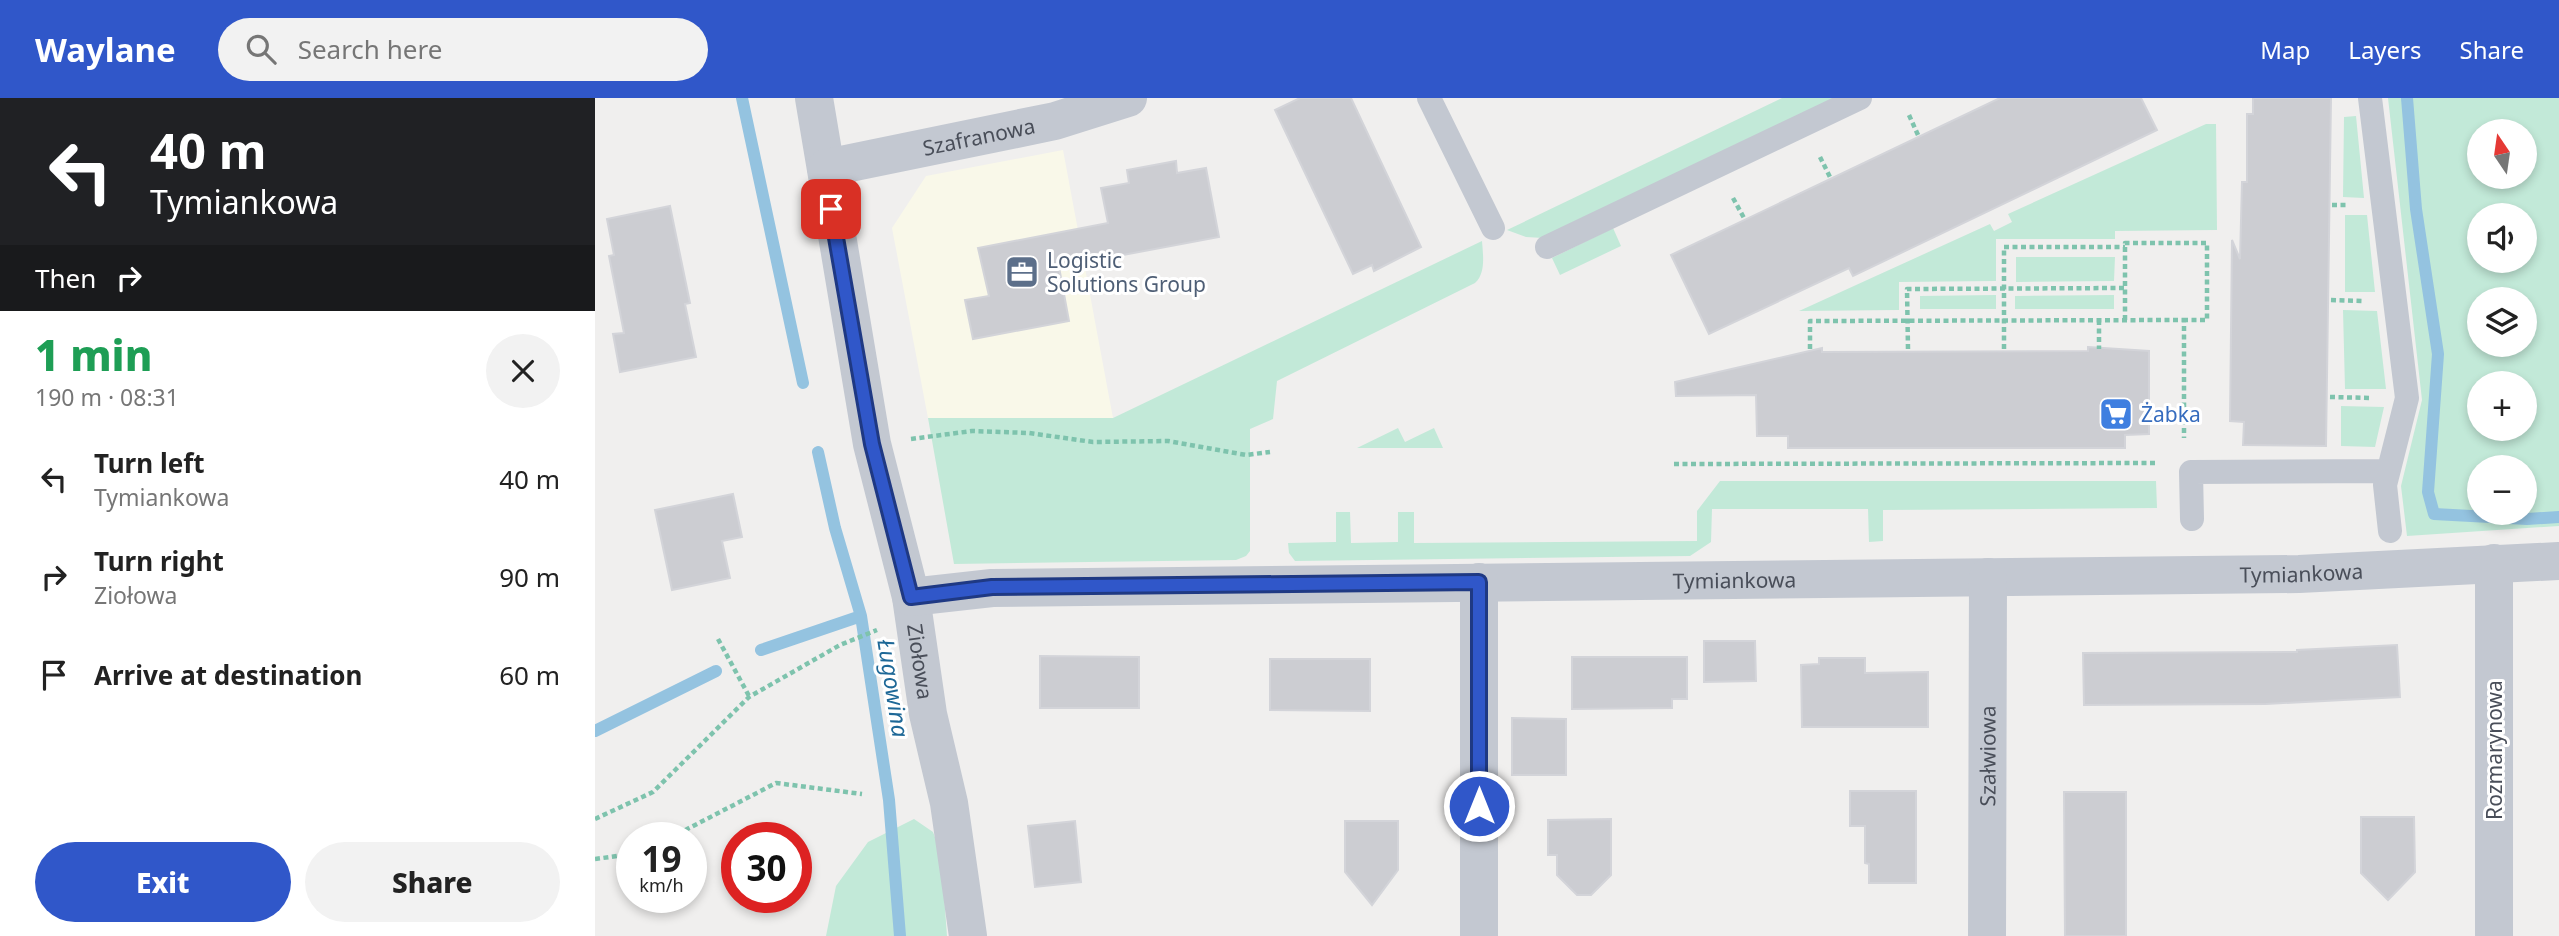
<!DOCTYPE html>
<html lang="en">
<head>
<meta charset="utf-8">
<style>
  body { margin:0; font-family:"Noto Sans",sans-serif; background:#f2f2f2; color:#222; height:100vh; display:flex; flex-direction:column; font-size:26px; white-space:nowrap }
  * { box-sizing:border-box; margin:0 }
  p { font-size:23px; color:#767676 }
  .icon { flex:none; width:38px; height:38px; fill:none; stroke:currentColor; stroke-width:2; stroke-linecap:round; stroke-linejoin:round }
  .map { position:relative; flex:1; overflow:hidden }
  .details { display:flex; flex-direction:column; background:#fff; width:595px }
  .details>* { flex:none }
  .hud { background:#202124; color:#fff; overflow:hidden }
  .needle { width:46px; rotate:347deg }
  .controls { position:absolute; left:1872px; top:21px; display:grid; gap:14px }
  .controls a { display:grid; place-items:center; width:70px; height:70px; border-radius:50%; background:#fff; box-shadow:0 4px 10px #0003; font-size:35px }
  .speed { position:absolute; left:21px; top:724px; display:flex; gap:14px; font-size:35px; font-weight:700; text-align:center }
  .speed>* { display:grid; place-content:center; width:91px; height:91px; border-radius:50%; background:#fff; box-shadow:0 4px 10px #0003; line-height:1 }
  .speed small { font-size:18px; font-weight:400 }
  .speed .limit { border:10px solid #d22; background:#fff; color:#111 }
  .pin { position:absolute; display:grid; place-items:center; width:60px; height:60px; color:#fff; margin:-30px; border-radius:14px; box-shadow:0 4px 10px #0006 }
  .me { position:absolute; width:77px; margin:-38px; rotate:0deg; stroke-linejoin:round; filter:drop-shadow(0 0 5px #0008) }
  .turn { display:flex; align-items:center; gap:24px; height:147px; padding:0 35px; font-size:32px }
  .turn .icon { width:91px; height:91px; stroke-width:2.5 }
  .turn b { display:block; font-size:49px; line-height:60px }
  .then { display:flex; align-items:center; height:66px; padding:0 35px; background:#0003; gap:14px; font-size:26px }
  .round { display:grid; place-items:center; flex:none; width:74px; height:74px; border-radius:37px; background:#f2f2f2 }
  .summary { display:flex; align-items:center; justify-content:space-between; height:119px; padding:0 35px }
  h1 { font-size:42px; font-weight:800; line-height:52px; color:#1e9e55 }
  .primary-button { display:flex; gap:14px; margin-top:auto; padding:14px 35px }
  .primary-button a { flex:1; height:80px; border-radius:42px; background:#3057c9; color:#fff; font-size:28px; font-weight:800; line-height:80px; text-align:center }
  .primary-button a+a { background:#f2f2f2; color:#222 }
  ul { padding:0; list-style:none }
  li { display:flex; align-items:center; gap:21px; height:98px; padding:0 35px }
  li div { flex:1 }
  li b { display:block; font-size:26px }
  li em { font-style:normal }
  header { display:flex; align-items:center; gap:42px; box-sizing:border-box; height:98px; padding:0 35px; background:#3057c9; color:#fff }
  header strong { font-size:33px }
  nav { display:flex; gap:38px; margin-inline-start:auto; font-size:24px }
  .search { width:490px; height:63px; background:#f2f2f2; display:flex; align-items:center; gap:18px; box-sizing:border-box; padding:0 24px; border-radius:38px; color:#767676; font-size:26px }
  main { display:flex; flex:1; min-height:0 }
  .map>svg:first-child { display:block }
  .commercial { fill:#f9f8e9 }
  .green { fill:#c2e9d8; fill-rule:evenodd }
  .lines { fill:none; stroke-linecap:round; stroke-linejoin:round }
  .stream { stroke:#94c3e0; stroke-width:12 }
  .building { fill:#cccdd2; stroke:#d3d4d9; stroke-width:2 }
  .path { stroke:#7ec3ad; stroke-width:4.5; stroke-dasharray:5 3.5; stroke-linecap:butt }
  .service { stroke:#c3c8d1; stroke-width:24 }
  .minor { stroke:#c3c8d1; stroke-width:38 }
  .route-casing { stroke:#1f3983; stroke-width:18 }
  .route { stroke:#3057c9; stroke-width:12 }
  .labels { text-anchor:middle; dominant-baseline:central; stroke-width:6; stroke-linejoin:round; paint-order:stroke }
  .street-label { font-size:21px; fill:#494e59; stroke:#fff }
  .service-label { font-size:21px; fill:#4e5e75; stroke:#fff; text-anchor:start }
  .shop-label { font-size:21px; fill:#366cbe; stroke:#fff; text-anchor:start }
  .water-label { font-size:23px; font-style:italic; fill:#1e6897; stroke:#fff }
</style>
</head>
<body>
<header>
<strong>Waylane</strong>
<div class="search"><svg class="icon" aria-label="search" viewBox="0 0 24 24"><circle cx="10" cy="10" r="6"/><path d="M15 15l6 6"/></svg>Search here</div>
<nav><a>Map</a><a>Layers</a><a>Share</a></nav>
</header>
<main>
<section class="details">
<div class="hud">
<div class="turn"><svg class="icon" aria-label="left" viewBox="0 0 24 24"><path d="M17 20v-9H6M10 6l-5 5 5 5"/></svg><div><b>40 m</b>Tymiankowa</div></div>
<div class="then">Then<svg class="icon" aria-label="right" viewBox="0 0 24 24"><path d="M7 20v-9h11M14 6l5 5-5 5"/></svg></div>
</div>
<div class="summary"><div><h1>1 min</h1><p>190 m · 08:31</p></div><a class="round"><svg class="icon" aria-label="close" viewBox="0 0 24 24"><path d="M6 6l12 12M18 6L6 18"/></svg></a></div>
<ul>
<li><svg class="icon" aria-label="left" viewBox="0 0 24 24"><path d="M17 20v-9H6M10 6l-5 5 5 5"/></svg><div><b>Turn left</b><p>Tymiankowa</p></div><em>40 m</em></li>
<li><svg class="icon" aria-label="right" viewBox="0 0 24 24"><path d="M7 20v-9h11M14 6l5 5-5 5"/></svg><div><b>Turn right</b><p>Ziołowa</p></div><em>90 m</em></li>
<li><svg class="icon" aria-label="arrive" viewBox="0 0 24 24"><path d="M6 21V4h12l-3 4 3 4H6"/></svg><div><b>Arrive at destination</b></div><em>60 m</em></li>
</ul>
<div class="primary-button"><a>Exit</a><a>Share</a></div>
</section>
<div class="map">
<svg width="1964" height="838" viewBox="0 0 1964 838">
  <rect width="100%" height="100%" fill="#f0efee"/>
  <path class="commercial" d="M468,52L518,320H333L297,130L331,78Z"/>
  <path class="green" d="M1187,0H1239L948,140L931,139L912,132Z
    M1793,0H1964V428L1812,438L1806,388L1827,302ZM1885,33H1930V79H1885ZM1885,117H1930V163H1885ZM1885,201H1930V247H1885ZM1885,285H1930V331H1885ZM1885,369H1930V415H1885Z
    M1761,18L1769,100L1748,99L1749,19Z
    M1611,26H1621L1622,132L1520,133V141H1401V183L1304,184V212L1204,213L1395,126L1399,133L1417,124L1413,116Z
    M1750,117H1772L1780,194H1750Z
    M1018,130L1026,148L965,177L957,160Z
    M887,143C888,157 891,175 880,185L682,283L678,321L655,331V453L651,458L641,462L359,466L333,320H518Z
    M1421,159H1520L1519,183L1421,184Z
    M1401,197V211H1325V198Z
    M1519,197V211H1420V198Z
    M1748,212L1782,213L1791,291H1750Z
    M1746,308L1789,309L1780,349L1746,348Z
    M803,330L810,344L839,330L848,350H762Z
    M1125,383H1561L1562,410L1288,412V443L1274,444L1273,411H1117L1116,444L1095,458L700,463L694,455L693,445L741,444V414H755L756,445L803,444V414H819V445L1102,443V413Z
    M319,721L338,734L346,755L352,838H231L241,788L273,744Z"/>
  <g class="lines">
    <path class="stream" d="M147,0L208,285
      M1812,0L1821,111L1843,256L1833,394L1839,416L1932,421L1964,419
      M223,354L240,430L266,518L294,702L305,838
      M166,552L266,518
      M0,633L121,573"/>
  </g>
  <path class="building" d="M705,0H756L826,149L779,173L777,167L758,176L680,12Z
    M1405,0H1546L1562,32L1258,178L1254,170L1114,236L1076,157Z
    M1658,0H1736L1731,348L1648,347L1649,324L1635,323L1637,142L1645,161L1647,84H1652V16H1658Z
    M581,63L582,75L611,70L624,139L464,169L474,223L378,241L370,202L394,198L383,150L513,125L506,90L534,85L532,72Z
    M75,108L95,205L90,206L101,259L25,274L18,236L29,235L14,158L19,157L12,121Z
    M1493,249L1554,253V336L1530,337V350H1193V338H1162L1161,297L1081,298L1080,284L1227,250V254L1493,253Z
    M138,396L147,439L127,443L135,480L77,492L60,412Z
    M1109,543H1160L1161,583L1109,584Z
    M1802,547L1805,599L1671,606L1489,607L1488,555L1702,554V552Z
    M445,558L544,559V610H445Z
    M977,559H1092V601H1077V610L977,611Z
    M1224,560H1270V575L1333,574V629H1207L1206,567L1224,566Z
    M675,561H775V613L675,612Z
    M917,620L971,621V677H917Z
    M1255,693H1321V785H1274V766L1270,765V728H1255Z
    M1469,694H1531V838H1470Z
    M1766,719H1819L1820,774L1793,802L1766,775Z
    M1016,721V777L996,797H982L962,777V757H953V722Z
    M480,723L486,784L440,789L433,728Z
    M750,723H803V772L777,807L750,774Z"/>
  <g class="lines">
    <path class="path" d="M1314,17L1323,37
      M1225,59L1235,79
      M1138,100L1149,120
      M1737,107H1754
      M1736,202L1767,203
      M1504,222V251
      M1530,222V145H1612V222H1589
      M1215,251V223L1589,222V340
      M1313,251L1312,191L1530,190
      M1409,251V149H1530
      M1735,299L1776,300
      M316,341L377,333L434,335L498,344L573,343L651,357L675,354
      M1079,366L1563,365
      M123,541L154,598
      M0,721L58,694L154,599L245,547L282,532
      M75,740L181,685L267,696
      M0,761L37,756"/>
    <path class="service" d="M834,0L898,130
      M1775,0L1812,300L1790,387L1795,433
      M952,149L1265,0
      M1597,421L1596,374L1793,373"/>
    <g class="minor">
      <path id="s1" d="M219,0L277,346L316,499L333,616L354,705L373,838"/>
      <path id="s2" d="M231,70L460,23L533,0"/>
      <path id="s3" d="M316,499L397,490L1704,476L1964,463"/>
      <path d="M884,838V484"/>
      <path id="s4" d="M1392,838L1393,479"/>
      <path d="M1899,838V465"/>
    </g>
  </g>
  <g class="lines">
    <defs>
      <path id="route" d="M236,111L277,346L316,499L397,489L884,484V708"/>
    </defs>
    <use href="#route" class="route-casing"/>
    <use href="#route" class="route"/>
  </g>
  <defs>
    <symbol id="office-square" viewBox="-11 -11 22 22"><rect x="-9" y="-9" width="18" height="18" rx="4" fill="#5c6f8a" stroke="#fff"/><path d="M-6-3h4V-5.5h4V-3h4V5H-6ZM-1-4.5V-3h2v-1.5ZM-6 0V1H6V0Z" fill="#fff"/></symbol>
    <symbol id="supermarket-square" viewBox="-11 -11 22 22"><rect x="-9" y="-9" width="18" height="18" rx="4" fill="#3f7fe0" stroke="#fff"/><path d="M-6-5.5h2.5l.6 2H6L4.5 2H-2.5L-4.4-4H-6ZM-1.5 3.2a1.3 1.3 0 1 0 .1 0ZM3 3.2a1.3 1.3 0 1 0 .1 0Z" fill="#fff"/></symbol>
  </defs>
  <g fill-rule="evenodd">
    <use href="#office-square" x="408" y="155" width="38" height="38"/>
    <use href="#supermarket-square" x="1502" y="297" width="38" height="38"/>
  </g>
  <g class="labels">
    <g class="street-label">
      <text stroke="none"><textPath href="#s2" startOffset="156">Szafranowa</textPath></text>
      <text stroke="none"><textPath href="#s3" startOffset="1391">Tymiankowa</textPath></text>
      <text stroke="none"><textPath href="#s3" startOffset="824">Tymiankowa</textPath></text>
      <text stroke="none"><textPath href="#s1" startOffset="574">Ziołowa</textPath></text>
      <text transform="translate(1899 652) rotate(-90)">Rozmarynowa</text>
      <text stroke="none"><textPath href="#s4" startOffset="180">Szałwiowa</textPath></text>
    </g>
    <g class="service-label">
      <text x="452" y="162">Logistic<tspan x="452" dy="24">Solutions Group</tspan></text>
    </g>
    <g class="shop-label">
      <text x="1546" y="316">Żabka</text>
    </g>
    <g class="water-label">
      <text transform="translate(299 590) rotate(81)">Ługowina</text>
    </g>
  </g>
</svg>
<div class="controls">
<a><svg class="needle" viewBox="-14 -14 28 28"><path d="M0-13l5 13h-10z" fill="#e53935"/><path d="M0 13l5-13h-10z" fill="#767676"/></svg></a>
<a><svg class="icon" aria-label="sound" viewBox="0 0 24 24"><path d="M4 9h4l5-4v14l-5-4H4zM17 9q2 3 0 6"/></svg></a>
<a><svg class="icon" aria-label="layers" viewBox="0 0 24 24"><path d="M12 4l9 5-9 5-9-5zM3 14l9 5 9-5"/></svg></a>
<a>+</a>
<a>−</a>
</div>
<div class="speed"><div>19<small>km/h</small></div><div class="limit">30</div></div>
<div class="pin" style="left:236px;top:111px;background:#d93025"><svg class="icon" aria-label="arrive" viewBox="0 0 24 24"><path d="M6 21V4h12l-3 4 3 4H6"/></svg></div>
<svg class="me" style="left:884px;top:708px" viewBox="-20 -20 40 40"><circle r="17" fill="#3057c9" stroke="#fff" stroke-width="3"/><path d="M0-11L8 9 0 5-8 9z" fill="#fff"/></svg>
</div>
</main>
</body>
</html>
